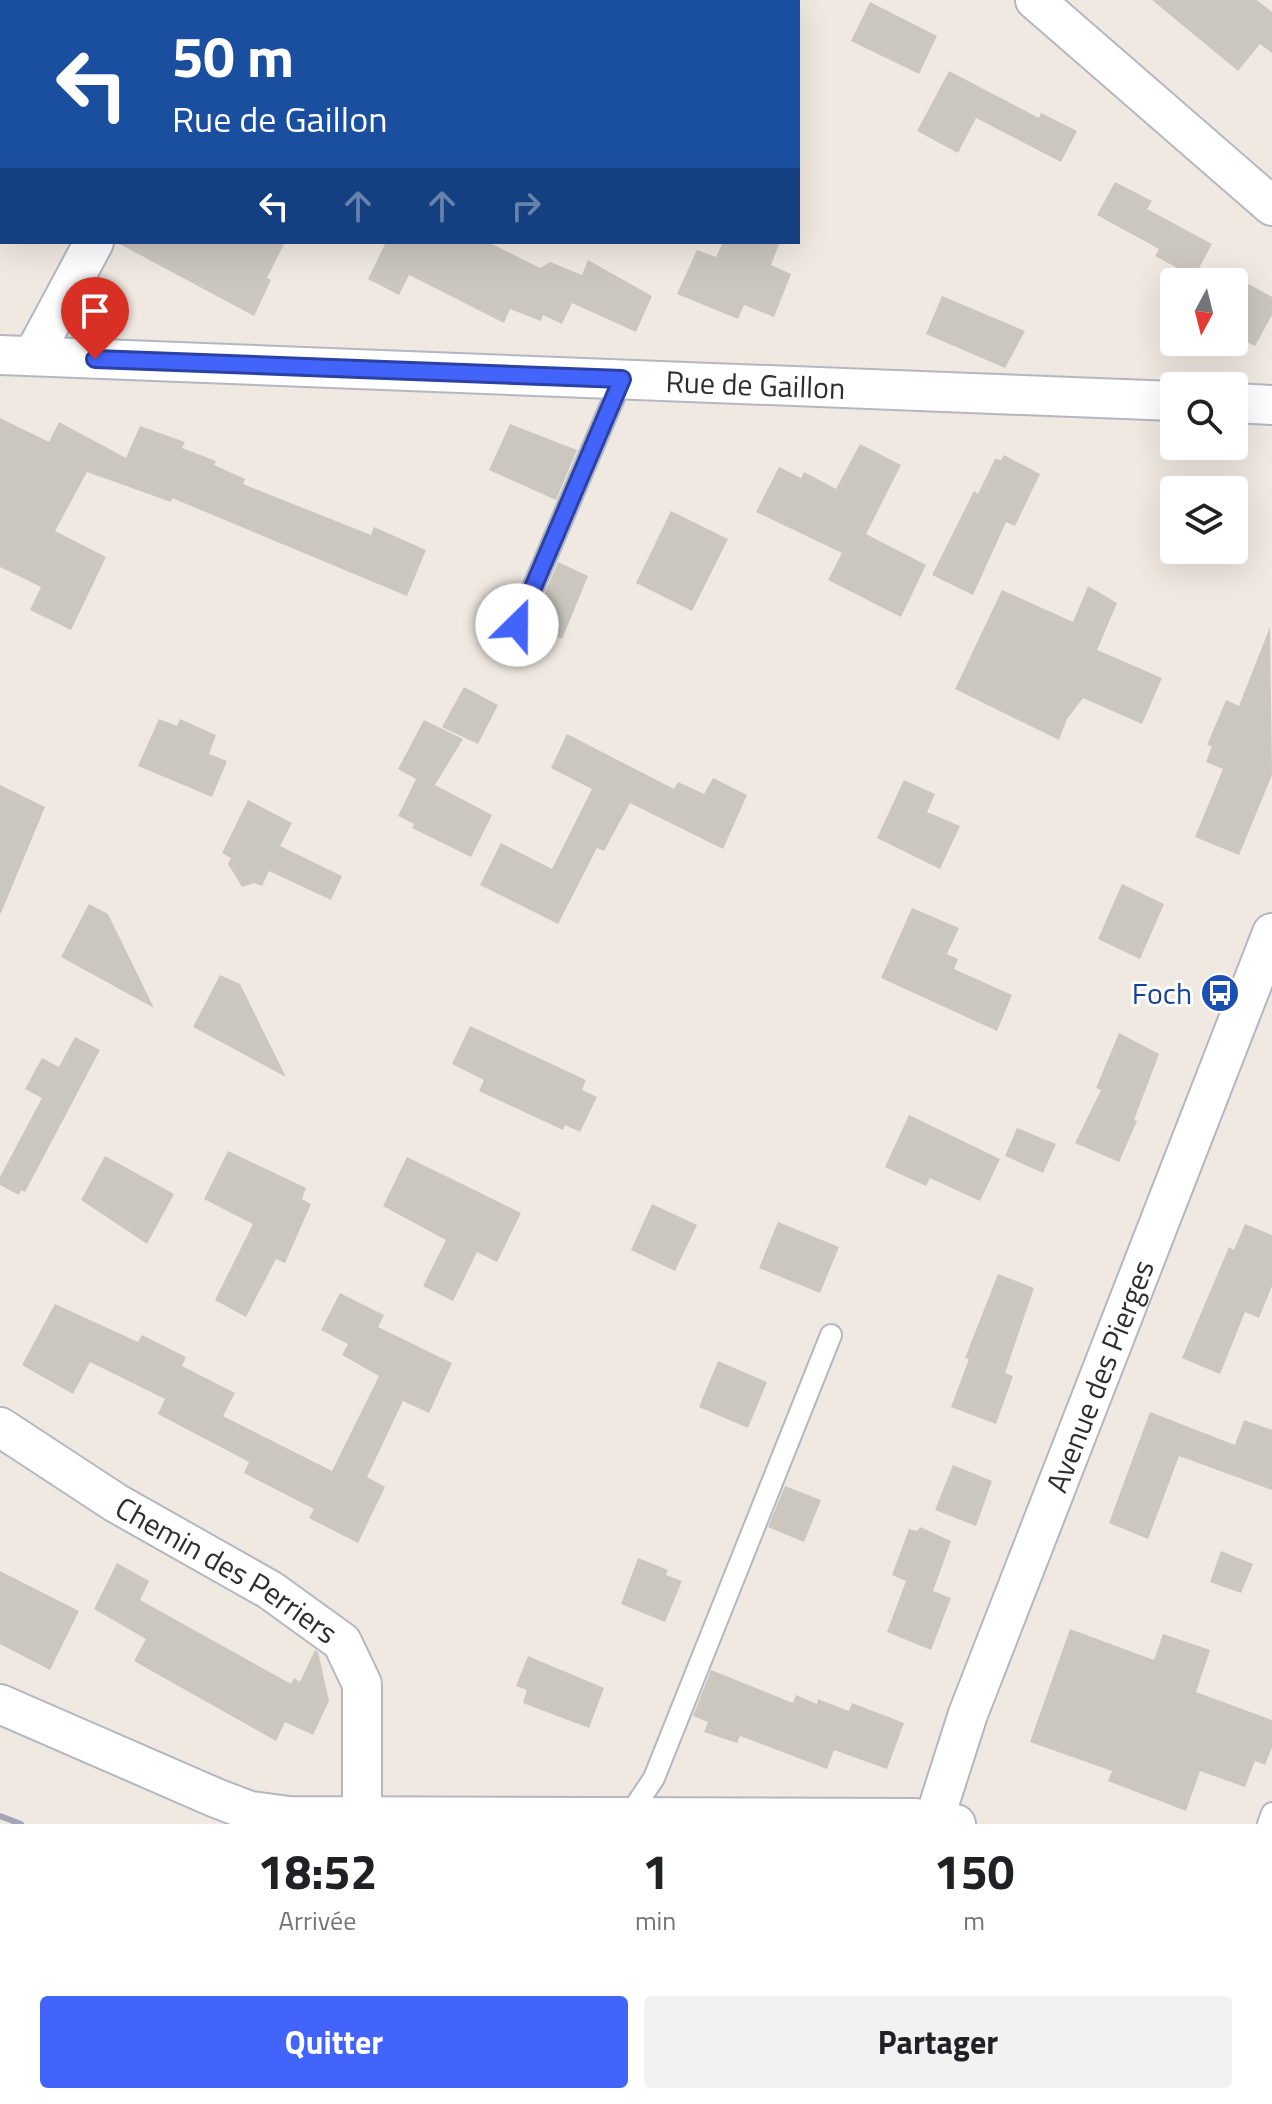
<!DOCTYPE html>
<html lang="fr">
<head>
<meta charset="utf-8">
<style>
  body { margin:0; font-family:"Titillium Web",sans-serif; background:#f2f2f2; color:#202124; height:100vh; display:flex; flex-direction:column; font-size:30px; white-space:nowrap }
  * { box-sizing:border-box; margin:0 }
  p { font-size:26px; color:#757577 }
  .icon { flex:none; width:44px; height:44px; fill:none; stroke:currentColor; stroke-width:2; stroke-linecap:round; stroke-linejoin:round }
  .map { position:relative; height:1824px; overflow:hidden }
  .sheet { display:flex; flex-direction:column; background:#fff; flex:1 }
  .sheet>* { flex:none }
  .hud { position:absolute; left:0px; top:0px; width:800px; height:244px; box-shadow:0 8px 32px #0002; background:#1a4fa0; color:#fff; overflow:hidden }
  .needle { width:52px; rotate:187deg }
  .controls { position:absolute; left:1160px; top:268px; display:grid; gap:16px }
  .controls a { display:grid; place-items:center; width:88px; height:88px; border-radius:8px; background:#fff; box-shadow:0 8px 32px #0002; font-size:40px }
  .pin { position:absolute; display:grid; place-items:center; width:68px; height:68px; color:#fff; margin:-82px -34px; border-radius:50% 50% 50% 0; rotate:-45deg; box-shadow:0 0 8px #0007 }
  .pin .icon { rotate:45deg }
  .me { position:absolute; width:88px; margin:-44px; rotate:23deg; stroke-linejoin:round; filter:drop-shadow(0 0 6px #0008) }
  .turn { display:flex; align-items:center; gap:28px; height:168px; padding:0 40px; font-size:36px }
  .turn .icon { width:104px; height:104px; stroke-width:2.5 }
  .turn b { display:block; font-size:56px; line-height:68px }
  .lanes { display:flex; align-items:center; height:76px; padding:0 40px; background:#0003; justify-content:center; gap:40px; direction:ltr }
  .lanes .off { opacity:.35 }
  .eta { display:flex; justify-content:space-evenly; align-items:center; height:136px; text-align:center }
  .eta b { font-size:48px; font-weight:700; line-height:56px }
  .primary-button { display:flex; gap:16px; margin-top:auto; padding:16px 40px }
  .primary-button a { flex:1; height:92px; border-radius:8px; background:#4264fb; color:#fff; font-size:32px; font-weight:700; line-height:92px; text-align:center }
  .primary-button a+a { background:#f2f2f2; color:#202124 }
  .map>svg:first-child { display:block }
  .building { fill:#cbc7bf }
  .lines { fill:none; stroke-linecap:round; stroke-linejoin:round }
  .service-casing { stroke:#b4b7c1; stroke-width:24 }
  .minor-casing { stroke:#b4b7c1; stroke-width:42 }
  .service { stroke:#fff; stroke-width:20 }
  .minor { stroke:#fff; stroke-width:38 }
  .rail { stroke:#a3a6b8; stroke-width:6 }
  .route-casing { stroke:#2b41a3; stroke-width:20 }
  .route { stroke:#4264fb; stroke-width:14 }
  .labels { text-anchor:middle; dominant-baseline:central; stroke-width:6; stroke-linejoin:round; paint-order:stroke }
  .street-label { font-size:30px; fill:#2e2e2e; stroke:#fff }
  .transit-label { font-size:30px; fill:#164399; stroke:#fff; text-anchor:end }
</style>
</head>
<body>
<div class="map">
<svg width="1272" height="1824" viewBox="0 0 1272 1824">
  <rect width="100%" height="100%" fill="#efe9e1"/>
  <path class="building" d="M1152,0H1257L1272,12V53L1260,44L1238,71Z
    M870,2L937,36L919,74L851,41Z
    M949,71L1039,118L1041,113L1077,131L1061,162L976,118L958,153L917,131Z
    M1115,182L1152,201L1147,209L1212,244L1194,277L1155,256L1159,249L1097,215Z
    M116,242H285L267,278L271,280L254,316Z
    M386,242H488L540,268L550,262L582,275L588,260L652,296L636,332L572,303L562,324L543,315L541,321L510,309L504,323L409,275L399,295L368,279Z
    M723,242H780L771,265L791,274L774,317L744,305L738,319L677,294L697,250L716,257Z
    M1234,276L1272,297V315L1255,346L1234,335Z
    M942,296L1025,331L1005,368L926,334Z
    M0,418L49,442L59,422L126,458L140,426L185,442L182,448L216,461L214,465L245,479L243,484L371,535L374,527L426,550L407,596L172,498L171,502L87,472L55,531L106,557L71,630L30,610L41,587L0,567Z
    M510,424L577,450L556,500L489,470Z
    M860,444L901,465L866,534L926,565L901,617L828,580L842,553L756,512L779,467L801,478L804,472L836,489Z
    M1004,455L1040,474L1015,526L1006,522L973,595L932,575L974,491L978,494L995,459L1001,460Z
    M671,511L728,539L692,611L636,583Z
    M558,562L588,576L562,639L531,625Z
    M1088,586L1117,603L1097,650L1162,678L1142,724L1083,698L1067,719L1059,740L955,689L1002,590L1073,622Z
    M1270,627L1272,775L1239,855L1195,837L1223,769L1206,762L1212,746L1207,745L1226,700L1239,706Z
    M464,687L498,705L478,744L442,727Z
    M159,719L177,726L180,719L216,735L209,754L227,761L212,797L138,766Z
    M424,720L463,739L435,785L492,815L471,857L412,828L414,824L398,816L416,779L398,769Z
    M567,734L674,789L678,782L704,794L713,778L747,795L723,849L630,803L604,851L597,848L558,924L480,885L501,843L552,869L592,789L551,768Z
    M904,780L935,794L927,812L960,826L940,869L877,838Z
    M0,785L45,807L1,913H0Z
    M248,800L292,823L280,846L342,876L331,900L269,871L262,886L254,883L242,887L228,864L231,858L222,853Z
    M1122,884L1164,904L1140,959L1098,939Z
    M89,904L108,914L154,1008L61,957Z
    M912,908L959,928L947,954L958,959L954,969L1012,995L997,1031L881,978Z
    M220,975L240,984L286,1077L193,1027Z
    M470,1026L586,1080L582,1090L597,1097L580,1132L565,1125L563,1130L479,1091L484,1080L452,1064Z
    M1119,1033L1159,1054L1134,1120L1137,1121L1119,1162L1075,1143L1101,1090L1096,1088Z
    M75,1037L100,1050L25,1192L21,1190L19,1195L0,1185V1177L42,1098L25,1089L42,1058L59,1067Z
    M909,1115L1000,1159L980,1201L930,1178L926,1186L885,1167Z
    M1017,1128L1056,1144L1043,1173L1005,1156Z
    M228,1151L306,1188L302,1199L311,1204L285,1263L276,1259L246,1317L215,1300L253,1224L204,1199Z
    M105,1156L174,1194L147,1244L81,1200Z
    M407,1157L521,1213L497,1262L477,1252L453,1301L423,1286L446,1240L383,1206Z
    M652,1204L697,1225L675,1271L631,1250Z
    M778,1222L839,1247L820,1293L759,1268Z
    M1245,1224L1272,1235V1286L1259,1318L1245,1312L1220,1374L1182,1358L1229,1247L1234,1250Z
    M998,1274L1034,1288L1005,1373L1013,1376L996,1424L951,1407L969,1359L965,1358Z
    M340,1293L384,1315L378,1327L452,1363L429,1413L403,1401L367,1477L385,1487L358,1543L309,1518L314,1509L244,1473L249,1462L158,1414L165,1399L90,1362L73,1394L22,1365L55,1304L138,1342L142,1335L186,1357L182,1366L235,1393L223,1416L332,1471L379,1376L342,1355L348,1344L321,1330Z
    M718,1361L767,1382L748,1428L699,1407Z
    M1150,1412L1235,1445L1244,1420L1272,1430V1490L1179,1456L1148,1539L1109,1523Z
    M953,1465L992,1481L976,1526L935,1510Z
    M785,1486L821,1500L804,1542L768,1527Z
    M920,1527L951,1541L933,1591L951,1598L931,1650L887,1632L906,1581L892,1575L909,1529L917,1531Z
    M1221,1551L1253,1564L1241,1593L1210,1582Z
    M638,1558L668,1570L666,1575L682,1581L665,1622L621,1604Z
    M117,1563L149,1581L140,1600L291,1684L294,1678L300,1682L315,1650L318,1652L329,1701L313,1735L285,1722L276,1741L134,1661L146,1639L94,1609Z
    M0,1571L79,1611L50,1670L0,1644Z
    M1070,1629L1154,1660L1163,1634L1210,1650L1196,1692L1272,1720V1747L1265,1765L1255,1761L1245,1787L1200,1771L1186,1811L1108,1781L1112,1771L1030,1742Z
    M528,1656L604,1688L589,1728L523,1703L527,1690L516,1686Z
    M711,1670L793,1703L796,1695L817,1704L818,1699L849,1711L852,1703L904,1723L887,1769L834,1750L827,1769L740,1736L737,1743L704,1732L708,1722L693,1716Z"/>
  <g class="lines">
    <defs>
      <path id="service" d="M517,625L622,379
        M628,1817L654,1778L831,1335
        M1268,1824L1272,1813"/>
      <g id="minor">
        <path d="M1035,0L1272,206"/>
        <path d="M223,2L224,0"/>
        <path id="s1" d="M0,355L1174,401"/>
        <path d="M33,356L94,242"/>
        <path d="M1234,403L1272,405"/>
        <path id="s2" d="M0,1427L116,1503L270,1590L342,1642L362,1684V1816"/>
        <path d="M0,1704L216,1798L250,1811L289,1816L915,1818L956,1824"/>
        <path id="s3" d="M934,1820L968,1714L1272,933"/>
      </g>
    </defs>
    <use href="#service" class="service-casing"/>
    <use href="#minor" class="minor-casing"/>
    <use href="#service" class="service"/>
    <use href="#minor" class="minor"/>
    <path class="rail" d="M0,1816L21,1824"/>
  </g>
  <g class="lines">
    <defs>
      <path id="route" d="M95,359L622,379L517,625"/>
    </defs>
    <use href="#route" class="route-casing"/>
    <use href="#route" class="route"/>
  </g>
  <defs>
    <symbol id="bus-disc" viewBox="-11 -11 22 22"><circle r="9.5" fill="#1a4fb4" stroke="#fff"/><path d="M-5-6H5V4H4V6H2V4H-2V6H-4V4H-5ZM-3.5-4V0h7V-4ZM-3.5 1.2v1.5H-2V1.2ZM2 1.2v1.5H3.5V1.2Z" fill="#fff"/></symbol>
  </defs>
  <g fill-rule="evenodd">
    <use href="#bus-disc" x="1198" y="971" width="44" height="44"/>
  </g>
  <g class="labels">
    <g class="street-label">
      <text stroke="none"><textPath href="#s1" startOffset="756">Rue de Gaillon</textPath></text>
      <text stroke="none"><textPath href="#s3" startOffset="474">Avenue des Pierges</textPath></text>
      <text stroke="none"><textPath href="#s2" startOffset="268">Chemin des Perriers</textPath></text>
    </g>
    <g class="transit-label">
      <text x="1192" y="993">Foch</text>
    </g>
  </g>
</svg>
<div class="controls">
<a><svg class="needle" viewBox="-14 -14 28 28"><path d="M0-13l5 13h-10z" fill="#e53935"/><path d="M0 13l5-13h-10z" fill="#757577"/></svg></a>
<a><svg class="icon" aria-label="search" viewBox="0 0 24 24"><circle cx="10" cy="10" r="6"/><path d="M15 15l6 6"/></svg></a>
<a><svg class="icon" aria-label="layers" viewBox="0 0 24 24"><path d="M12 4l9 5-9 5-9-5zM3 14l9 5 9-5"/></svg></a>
</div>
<div class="pin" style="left:95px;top:359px;background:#d93025"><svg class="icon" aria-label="arrive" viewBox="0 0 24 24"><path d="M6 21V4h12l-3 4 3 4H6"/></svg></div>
<svg class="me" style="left:517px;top:625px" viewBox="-20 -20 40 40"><circle r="19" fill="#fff"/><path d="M0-13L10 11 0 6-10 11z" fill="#4264fb"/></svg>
<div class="hud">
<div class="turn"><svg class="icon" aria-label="left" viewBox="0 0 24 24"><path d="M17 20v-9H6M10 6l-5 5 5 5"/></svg><div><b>50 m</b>Rue de Gaillon</div></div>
<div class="lanes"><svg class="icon" aria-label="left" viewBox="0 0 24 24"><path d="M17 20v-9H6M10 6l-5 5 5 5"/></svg><svg class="icon off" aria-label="ahead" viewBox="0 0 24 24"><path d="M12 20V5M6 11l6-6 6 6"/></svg><svg class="icon off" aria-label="ahead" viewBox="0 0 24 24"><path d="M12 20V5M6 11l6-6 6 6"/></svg><svg class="icon off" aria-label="right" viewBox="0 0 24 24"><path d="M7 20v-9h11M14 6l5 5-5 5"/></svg></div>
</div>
</div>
<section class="sheet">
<div class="eta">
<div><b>18:52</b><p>Arrivée</p></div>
<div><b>1</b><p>min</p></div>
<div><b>150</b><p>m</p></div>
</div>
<div class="primary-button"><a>Quitter</a><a>Partager</a></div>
</section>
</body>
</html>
